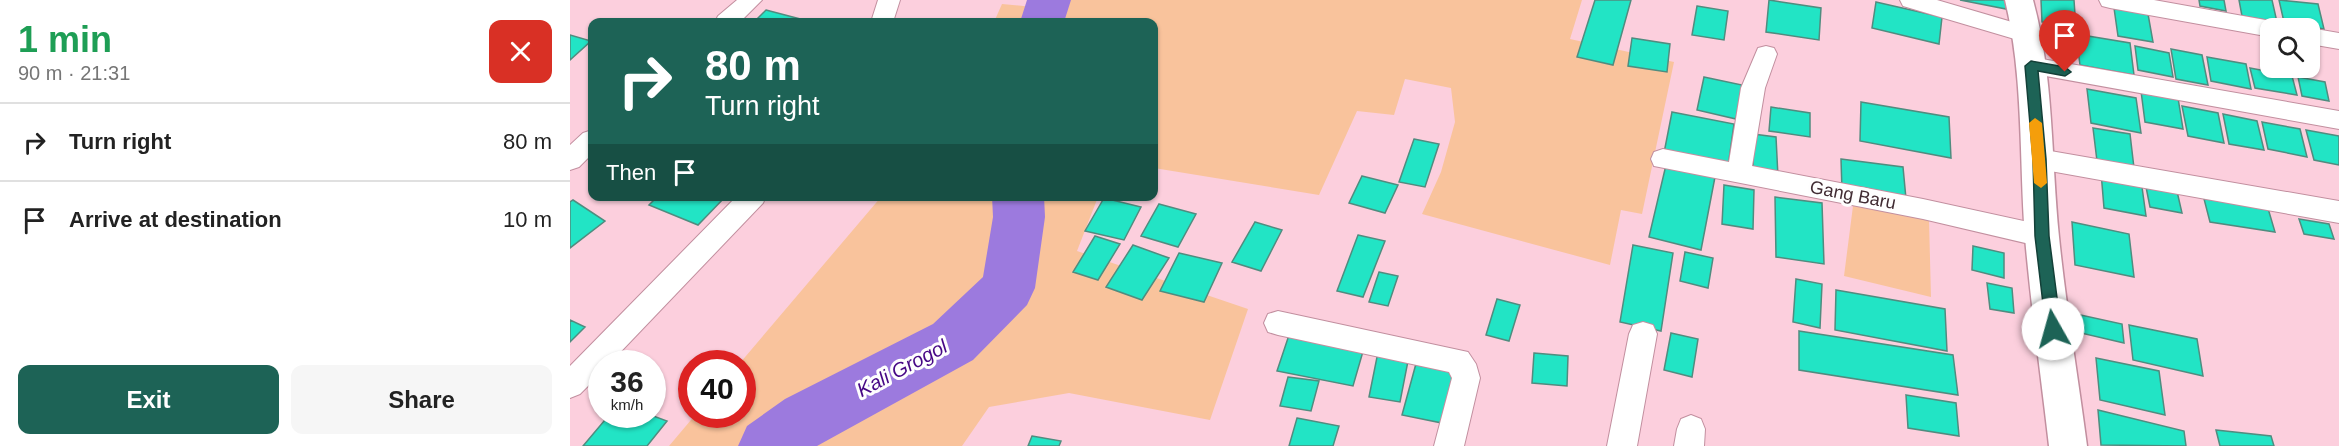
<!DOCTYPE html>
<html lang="en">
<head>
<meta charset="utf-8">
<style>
  body { margin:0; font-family:Helvetica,sans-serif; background:#f6f6f6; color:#222; height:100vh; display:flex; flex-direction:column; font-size:22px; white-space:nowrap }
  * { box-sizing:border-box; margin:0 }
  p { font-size:20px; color:#767676 }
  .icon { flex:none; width:33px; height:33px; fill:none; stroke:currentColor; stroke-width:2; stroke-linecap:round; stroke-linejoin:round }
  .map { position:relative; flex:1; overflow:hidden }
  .details { display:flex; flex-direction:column; background:#fff; width:570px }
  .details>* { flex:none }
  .hud { position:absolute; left:18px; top:18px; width:570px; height:183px; border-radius:12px; box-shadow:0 2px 4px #0004; background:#1d6356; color:#fff; overflow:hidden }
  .tools { position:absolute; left:1690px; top:18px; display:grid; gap:12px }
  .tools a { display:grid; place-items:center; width:60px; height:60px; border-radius:12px; background:#fff; box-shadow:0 2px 4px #0004; font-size:30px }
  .speed { position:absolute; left:18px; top:350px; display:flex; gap:12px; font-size:30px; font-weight:700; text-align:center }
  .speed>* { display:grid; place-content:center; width:78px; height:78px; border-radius:50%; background:#fff; box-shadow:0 2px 4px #0004; line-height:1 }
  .speed small { font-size:15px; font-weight:400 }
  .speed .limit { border:9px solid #d22; background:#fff; color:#111 }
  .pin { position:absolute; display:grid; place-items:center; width:51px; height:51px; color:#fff; margin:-62px -26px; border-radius:50% 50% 50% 0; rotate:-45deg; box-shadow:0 0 6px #0007 }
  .pin .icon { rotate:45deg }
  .me { position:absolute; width:66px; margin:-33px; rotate:353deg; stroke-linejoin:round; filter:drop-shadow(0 0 4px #0008) }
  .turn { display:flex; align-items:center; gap:21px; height:126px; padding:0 18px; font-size:27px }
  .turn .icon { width:78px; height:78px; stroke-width:2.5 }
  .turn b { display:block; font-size:42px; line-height:51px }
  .then { display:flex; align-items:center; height:57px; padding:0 18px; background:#0003; gap:12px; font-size:22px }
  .round { display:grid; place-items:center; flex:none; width:63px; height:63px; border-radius:12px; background:#f6f6f6 }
  .head { display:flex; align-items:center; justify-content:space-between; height:102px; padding:0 18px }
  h1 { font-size:36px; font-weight:700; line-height:45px; color:#1e9e55 }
  .primary-button { display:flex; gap:12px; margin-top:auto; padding:12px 18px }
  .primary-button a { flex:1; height:69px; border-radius:12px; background:#1d6356; color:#fff; font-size:24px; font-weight:700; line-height:69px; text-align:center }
  .primary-button a+a { background:#f6f6f6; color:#222 }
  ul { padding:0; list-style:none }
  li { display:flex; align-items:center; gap:18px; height:78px; padding:0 18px; border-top:2px solid #e0e0e0 }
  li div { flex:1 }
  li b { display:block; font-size:22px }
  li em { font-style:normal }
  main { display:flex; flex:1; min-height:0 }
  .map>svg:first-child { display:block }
  .green { fill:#f9c39c }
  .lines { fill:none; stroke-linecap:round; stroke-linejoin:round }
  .river { fill:#9c7ade; fill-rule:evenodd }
  .building { fill:#22e4c5; stroke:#508c7f; stroke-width:1.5 }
  .street-casing { stroke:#c28f9f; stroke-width:2 }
  .secondary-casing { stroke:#c28f9f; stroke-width:3 }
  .street { fill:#fff; fill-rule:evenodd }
  .secondary { fill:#fff; fill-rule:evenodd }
  .route { fill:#1d6356; stroke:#134038; stroke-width:1.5 }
  .slow { fill:#f59e0b }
  .labels { text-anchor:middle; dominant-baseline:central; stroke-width:6; stroke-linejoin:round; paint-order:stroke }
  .street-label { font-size:18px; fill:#412c33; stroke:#fefefe }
  .water-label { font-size:20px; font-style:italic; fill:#460785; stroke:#fefefe }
</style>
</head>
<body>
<main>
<section class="details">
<div class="head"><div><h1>1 min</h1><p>90 m · 21:31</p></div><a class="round" style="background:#d93025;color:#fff"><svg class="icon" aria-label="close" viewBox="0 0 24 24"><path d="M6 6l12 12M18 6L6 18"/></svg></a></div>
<ul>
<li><svg class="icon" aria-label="right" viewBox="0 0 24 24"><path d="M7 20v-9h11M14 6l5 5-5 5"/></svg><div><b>Turn right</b></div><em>80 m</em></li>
<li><svg class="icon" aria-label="arrive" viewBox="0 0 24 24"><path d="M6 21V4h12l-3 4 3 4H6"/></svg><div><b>Arrive at destination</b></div><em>10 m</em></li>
</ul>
<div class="primary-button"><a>Exit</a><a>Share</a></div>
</section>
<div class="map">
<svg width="1769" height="446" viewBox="0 0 1769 446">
  <rect width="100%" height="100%" fill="#fccfdd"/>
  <path class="green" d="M485,0H1012L1000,39L1104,62L1072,214L1051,210L1040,265L852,214L871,172L885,122L881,88L835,79L824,115L787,111L749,195L584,168V22H424L432,4L484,9Z
    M311,197H528L507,251L678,309L640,420L499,393L419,407L392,446H99L126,414H172V363H170Z
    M1283,206L1359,220L1361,297L1274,276Z"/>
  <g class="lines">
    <path class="river" d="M457,0H501L494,22H450Z
      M422,196H474L475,217L465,288L457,305L403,360L247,446H168L177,426L215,399L363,324L413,277L423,217Z"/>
  </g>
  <path class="building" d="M1025,0H1061L1043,65L1007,57Z
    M1199,0L1251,8L1249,40L1196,32Z
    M1390,0H1436V9Z
    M1471,0H1504L1506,29L1472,22Z
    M1629,0H1654L1656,11L1630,6Z
    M1669,0H1702L1707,22L1672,16Z
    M1709,0L1748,4L1754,29L1714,22Z
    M1306,2L1372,17L1369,44L1302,28Z
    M1127,6L1158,11L1154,40L1122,35Z
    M1544,8L1578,14L1583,42L1548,36Z
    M196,10L238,21L184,22Z
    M1506,34L1560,43L1564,75L1510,65Z
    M0,35L21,41L0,60Z
    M1062,38L1100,44L1097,72L1058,66Z
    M1565,46L1599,53L1603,77L1568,70Z
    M1601,49L1632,55L1638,85L1606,79Z
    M1637,57L1676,64L1681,89L1641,81Z
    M1680,68L1722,76L1727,95L1685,88Z
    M1134,77L1172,85L1166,119L1127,110Z
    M1728,77L1755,82L1759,101L1732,96Z
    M1517,89L1566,98L1571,133L1521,123Z
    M1571,91L1608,98L1613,129L1575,122Z
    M1291,102L1379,117L1381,158L1290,141Z
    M1612,106L1648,113L1654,143L1618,136Z
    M1201,107L1240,113V137L1199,131Z
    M1102,112L1164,124L1158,167L1094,153Z
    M1653,114L1687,121L1694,150L1659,144Z
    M1692,122L1730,129L1737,157L1698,149Z
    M1523,128L1560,134L1564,168L1527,161Z
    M1736,130L1769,136V165L1744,160Z
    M1183,134L1206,137L1208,177L1183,174Z
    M844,139L869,144L855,187L829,182Z
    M1271,159L1333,167L1336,199L1272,191Z
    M1096,165L1145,177L1131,250L1079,237Z
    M1531,172L1571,180L1576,216L1534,208Z
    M792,176L828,185L815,213L779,203Z
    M1575,182L1606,187L1612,213L1580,207Z
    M1154,185L1184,190L1183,229L1152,224Z
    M1633,195L1697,205L1705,232L1640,222Z
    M88,196H156L128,225L79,205Z
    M1205,197L1252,203L1254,264L1206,257Z
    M534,198L571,207L554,240L515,231Z
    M3,200L35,221L0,248V202Z
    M589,204L626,214L608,247L571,236Z
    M1729,219L1759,224L1764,239L1734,234Z
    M685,222L712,230L691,271L662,262Z
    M1502,222L1559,234L1564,277L1505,265Z
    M788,235L815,241L793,297L767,291Z
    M525,236L550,244L528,280L503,272Z
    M563,245L599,258L572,300L536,287Z
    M1063,245L1103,253L1091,331L1050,322Z
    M1403,246L1434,253V278L1402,270Z
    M1115,252L1143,258L1138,288L1110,281Z
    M609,253L652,263L634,302L590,291Z
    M809,272L828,276L818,306L799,302Z
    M1226,279L1252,284L1250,328L1223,322Z
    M1417,283L1442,288L1444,313L1420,309Z
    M1266,290L1375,309L1377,351L1265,330Z
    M927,299L950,305L939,341L916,335Z
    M1497,312L1552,324L1554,343L1498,330Z
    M0,320L15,327L0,342Z
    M1559,325L1627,339L1633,376L1563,360Z
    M722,326L796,341L783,386L707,371Z
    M1229,331L1383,355L1388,395L1229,370Z
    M1101,333L1128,339L1122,377L1094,370Z
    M808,352L839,356L830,402L799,397Z
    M964,353L998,356L997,386L962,383Z
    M1526,358L1589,371L1595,415L1530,400Z
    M847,360L886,368L872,423L832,415Z
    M718,377L749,381L741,411L710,406Z
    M1336,395L1386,403L1389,436L1338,428Z
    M1528,410L1614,431L1616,446L1531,445Z
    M40,414H78L97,421L77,446H13Z
    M727,418L769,426L763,446H719Z
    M1646,430L1701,436L1704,446H1650Z
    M462,436L491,441L489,446H458Z"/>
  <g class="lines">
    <defs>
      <path id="street" d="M167,0H192L170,22H145L148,16Z
        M308,0H330L323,22H301Z
        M1330,0H1367L1466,29L1469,35L1466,41L1458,43L1333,6Z
        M1529,0H1584L1701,21L1709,23L1712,28H1701V37L1540,8L1532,6Z
        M1738,28H1740L1769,33V49L1740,44V28Z
        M1196,46L1204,48L1207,54L1195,88L1182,166L1353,199L1472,225L1481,228L1485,236L1481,244L1472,247L1353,219L1084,166L1081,159L1084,152L1093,149L1159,162L1171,88L1188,48Z
        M1461,57L1769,111V129L1453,72L1450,66L1453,60Z
        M22,130V154L9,167L0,170V145L13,133Z
        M1469,149L1769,201V223L1469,169L1460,166L1457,159L1460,152Z
        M167,196H196L193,203L40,363H32V372L10,394L0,398V366Z
        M708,311L898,352L906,364L910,378L894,446H864L882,378L879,372L708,335L698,332L694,323L698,314Z
        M1073,322L1083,325L1087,334L1067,446H1037L1059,334L1063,325Z
        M1121,415L1131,419L1135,429L1134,446H1104L1107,429L1111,419Z"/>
      <path id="secondary" d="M1435,0H1463C1484,77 1481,158 1489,237C1496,307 1508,376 1517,446H1479C1471,376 1461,307 1455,237C1449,158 1454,78 1435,0Z"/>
    </defs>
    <use href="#street" class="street-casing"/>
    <use href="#secondary" class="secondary-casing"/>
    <use href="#street" class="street"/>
    <use href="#secondary" class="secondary"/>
  </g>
  <path class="route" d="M1461,61L1495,67L1501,72L1495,76L1468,71L1476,159L1479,236L1491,329L1489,334L1483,336L1478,334L1476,329L1465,236L1463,159L1455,66Z"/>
  <path class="slow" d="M1465,118L1472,123L1477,183L1471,188L1464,183L1459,123Z"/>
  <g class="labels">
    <g class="street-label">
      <text transform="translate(1283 195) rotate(11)">Gang Baru</text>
    </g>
    <g class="water-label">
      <text transform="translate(332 368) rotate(-28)">Kali Grogol</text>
    </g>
  </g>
</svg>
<div class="tools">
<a><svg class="icon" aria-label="search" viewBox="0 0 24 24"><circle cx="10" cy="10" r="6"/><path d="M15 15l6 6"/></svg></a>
</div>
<div class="speed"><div>36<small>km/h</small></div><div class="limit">40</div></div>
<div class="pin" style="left:1495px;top:72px;background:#d93025"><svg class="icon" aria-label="arrive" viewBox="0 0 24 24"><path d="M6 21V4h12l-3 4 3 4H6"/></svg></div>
<svg class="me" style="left:1483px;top:329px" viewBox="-20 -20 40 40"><circle r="19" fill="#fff"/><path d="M0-13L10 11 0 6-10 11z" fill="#1d6356"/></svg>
<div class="hud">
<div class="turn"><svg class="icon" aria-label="right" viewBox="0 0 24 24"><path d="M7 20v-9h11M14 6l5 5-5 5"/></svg><div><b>80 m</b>Turn right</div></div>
<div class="then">Then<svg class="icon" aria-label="arrive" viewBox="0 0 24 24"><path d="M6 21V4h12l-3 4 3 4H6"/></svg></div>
</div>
</div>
</main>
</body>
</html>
